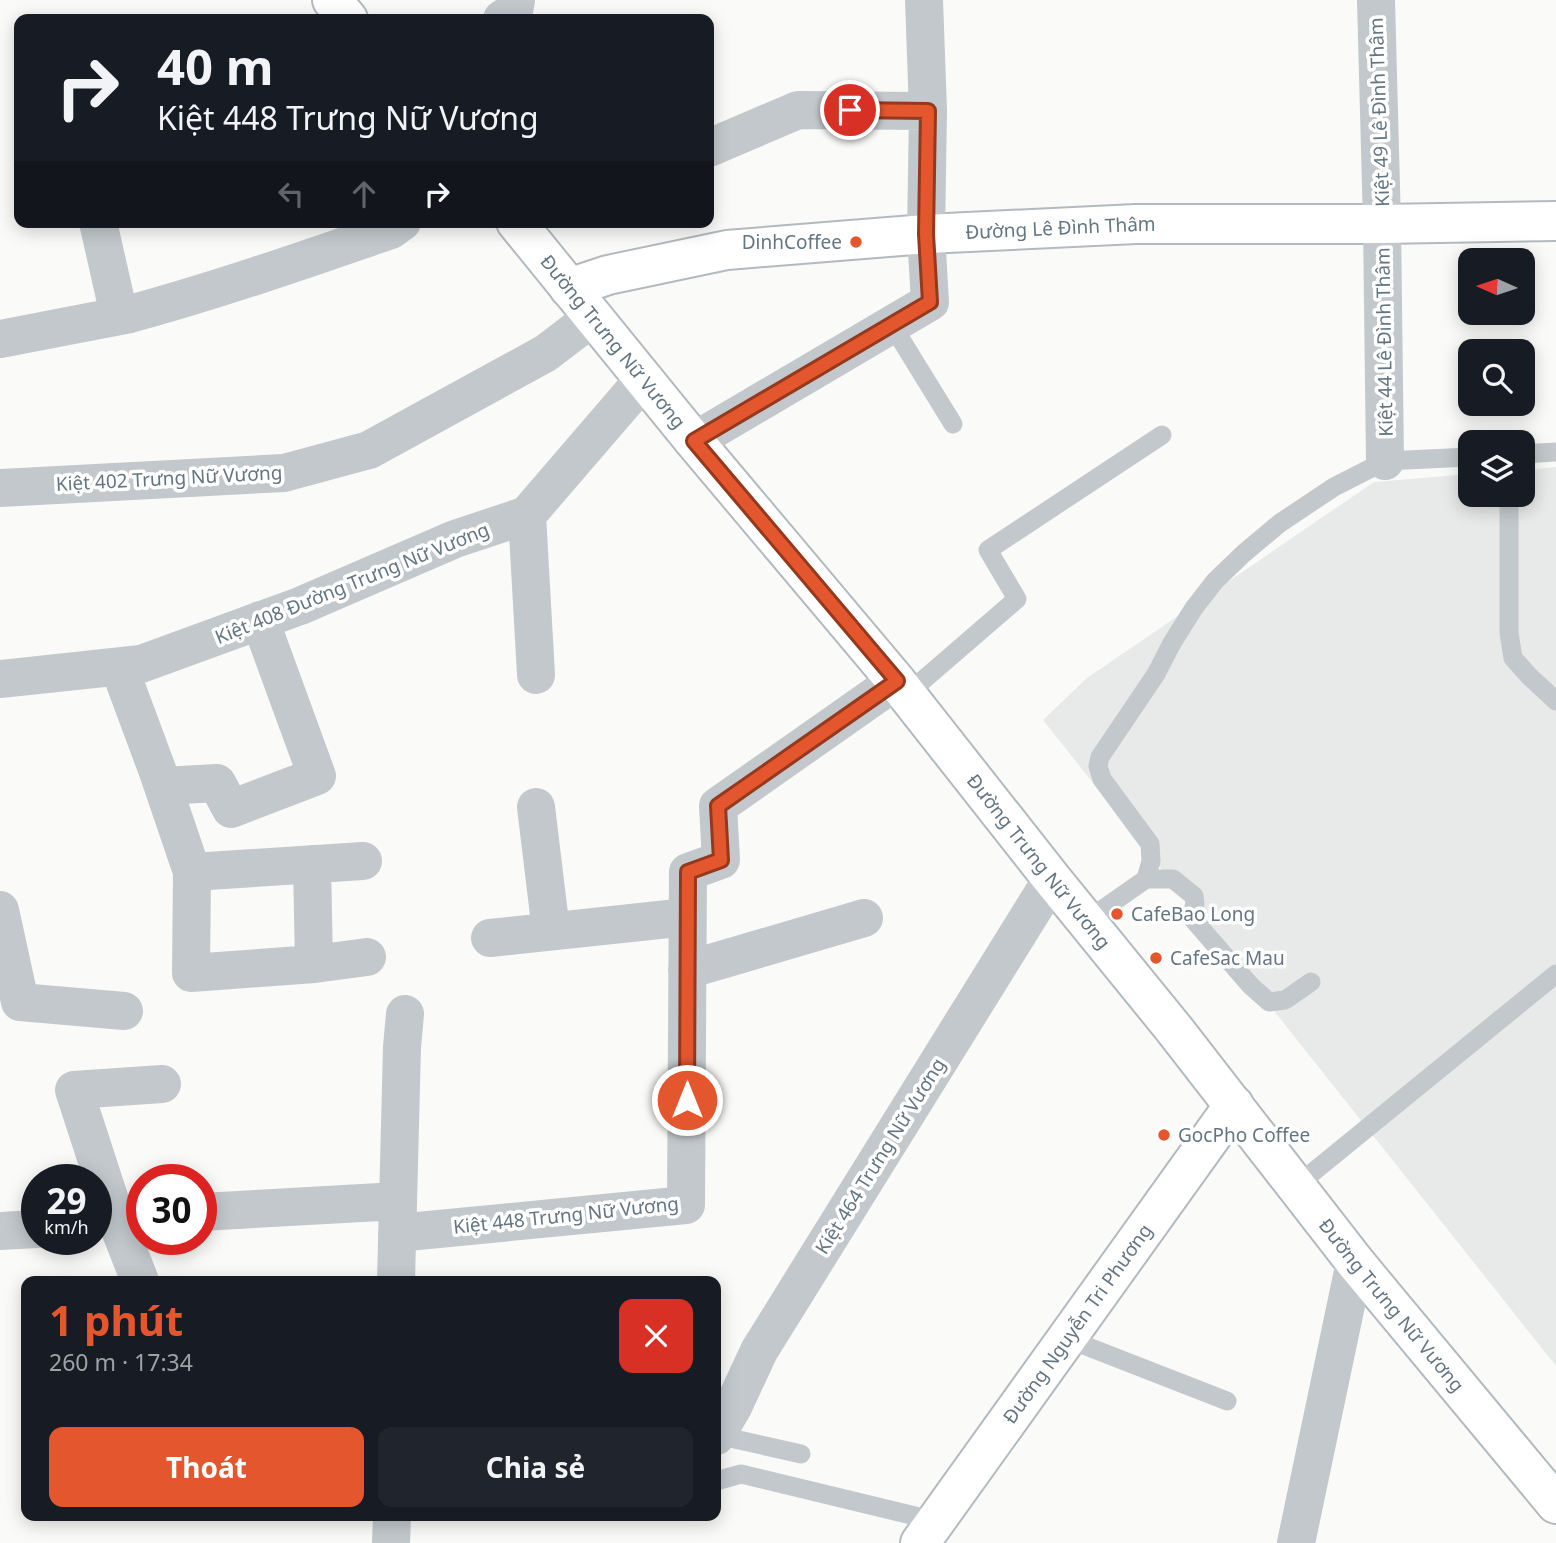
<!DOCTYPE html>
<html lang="vi">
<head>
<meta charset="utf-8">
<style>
  body { margin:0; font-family:"Noto Sans",sans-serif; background:#20242c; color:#f1f3f6; height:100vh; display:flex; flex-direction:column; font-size:26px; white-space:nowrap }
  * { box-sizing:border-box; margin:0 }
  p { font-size:23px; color:#9ea1a6 }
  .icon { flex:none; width:38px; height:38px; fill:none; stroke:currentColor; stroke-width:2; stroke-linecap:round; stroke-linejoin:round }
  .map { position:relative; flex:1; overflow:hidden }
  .drawer { position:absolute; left:21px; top:1276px; width:700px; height:245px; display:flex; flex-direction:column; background:#171b24; border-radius:14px; box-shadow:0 4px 18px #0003 }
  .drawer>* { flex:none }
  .hud { position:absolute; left:14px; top:14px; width:700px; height:214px; border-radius:14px; box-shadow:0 4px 18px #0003; background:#171b24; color:#f1f3f6; overflow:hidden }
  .needle { width:46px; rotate:273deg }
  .fabs { position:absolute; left:1458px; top:248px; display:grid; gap:14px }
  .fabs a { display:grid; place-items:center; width:77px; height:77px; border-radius:14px; background:#171b24; box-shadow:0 4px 18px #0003; font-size:35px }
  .speed { position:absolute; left:21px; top:1164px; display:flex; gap:14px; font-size:35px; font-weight:700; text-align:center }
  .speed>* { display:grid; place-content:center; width:91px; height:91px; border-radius:50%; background:#171b24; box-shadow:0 4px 18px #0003; line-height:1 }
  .speed small { font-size:18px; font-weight:400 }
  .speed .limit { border:10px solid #d22; background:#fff; color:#111 }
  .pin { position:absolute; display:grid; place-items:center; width:60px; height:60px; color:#fff; margin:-30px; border:4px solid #fff; border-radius:50%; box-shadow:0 2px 7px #0007 }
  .me { position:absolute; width:77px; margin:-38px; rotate:0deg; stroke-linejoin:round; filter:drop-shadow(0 0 5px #0008) }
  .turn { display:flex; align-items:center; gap:24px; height:147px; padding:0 28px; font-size:32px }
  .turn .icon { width:91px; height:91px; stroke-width:2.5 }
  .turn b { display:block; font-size:49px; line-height:60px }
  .lanes { display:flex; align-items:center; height:66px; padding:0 28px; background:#0003; justify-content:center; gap:35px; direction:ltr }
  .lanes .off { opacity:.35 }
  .round { display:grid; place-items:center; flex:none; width:74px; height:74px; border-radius:14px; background:#20242c }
  .headline { display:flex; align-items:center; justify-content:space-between; height:119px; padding:0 28px }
  h1 { font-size:42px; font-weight:700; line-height:52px; color:#e4572e }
  .cta { display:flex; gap:14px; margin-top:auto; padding:14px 28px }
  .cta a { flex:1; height:80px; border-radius:14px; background:#e4572e; color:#fff; font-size:28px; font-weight:700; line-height:80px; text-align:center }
  .cta a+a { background:#20242c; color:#f1f3f6 }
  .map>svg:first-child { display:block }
  .built { fill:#e8e9e9 }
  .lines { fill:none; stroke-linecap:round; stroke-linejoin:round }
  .secondary-casing { stroke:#b3babf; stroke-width:42 }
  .lane { stroke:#c3c8cc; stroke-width:19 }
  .street { stroke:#c3c8cc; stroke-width:38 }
  .secondary { stroke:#fff; stroke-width:38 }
  .route-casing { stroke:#94391e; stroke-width:18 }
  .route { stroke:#e4572e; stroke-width:12 }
  .poi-dot { fill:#e4572e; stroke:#fff; stroke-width:2.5 }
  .labels { text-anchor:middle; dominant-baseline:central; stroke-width:7; stroke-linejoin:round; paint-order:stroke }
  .street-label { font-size:19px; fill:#657683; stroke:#fff }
  .poi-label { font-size:19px; fill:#657683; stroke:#fff; text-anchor:start }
</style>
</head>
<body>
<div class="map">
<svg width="1556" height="1543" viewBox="0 0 1556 1543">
  <rect width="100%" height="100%" fill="#fafaf8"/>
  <path class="built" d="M1556,467V1366L1043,720L1087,678L1374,482L1470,474V495H1522L1523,470Z"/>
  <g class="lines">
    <defs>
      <g id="secondary">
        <path d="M332,0L348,19"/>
        <path id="s1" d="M516,222L694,441L896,681L1052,879L1174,1029L1355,1262L1556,1504"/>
        <path id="s2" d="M569,288L608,275L727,250L926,234L1136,224H1382L1556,221"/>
        <path id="s3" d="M920,1543L1234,1105"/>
      </g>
    </defs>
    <use href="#secondary" class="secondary-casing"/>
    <path class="lane" d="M892,325L953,424
      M1522,454L1556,452
      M1509,495V633L1513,658L1529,676L1556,701
      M907,694L1017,599L988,550L1162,435
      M1146,879H1173L1194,896L1195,904L1191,917L1251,986L1269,1002L1285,1000L1311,982
      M1086,921L1146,879L1151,861L1150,844L1102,779L1098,766L1100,757L1156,674L1172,643L1194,608L1215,581L1243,554L1280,523L1334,487L1385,461L1470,457
      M1296,1186L1556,974
      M1068,1339L1227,1401
      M717,1435L801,1454
      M716,1481L741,1474L936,1521"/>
    <path class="street" d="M1376,0L1382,224L1385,461
      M502,19L514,11L516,0
      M709,148L798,110L928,111
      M98,222L117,306L130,314C218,290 304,260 391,230L402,222
      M0,339L130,314
      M694,441L930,302L926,234L928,111L924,0
      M0,488L284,473L369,450L546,353L593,317
      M527,515L536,675
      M119,667L158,772L192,872L191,973L314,964L367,957
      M0,679L141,664L300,606L455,539L527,515L644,379
      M163,786L217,783L231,809L317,776L260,620
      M536,807L551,931
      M312,864L314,964
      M192,872L363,861
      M0,910L20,1002L124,1011
      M490,938L687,917
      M687,970L864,918
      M201,1212L398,1201
      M0,1231L37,1229
      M397,1233L686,1205L688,872L721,860L718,806L896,681
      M140,1281L117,1222L74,1090L162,1084
      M396,1281L402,1047L405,1014
      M716,1436L733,1407L759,1351L1052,879
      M391,1543L392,1516
      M1296,1543L1355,1262"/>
    <use href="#secondary" class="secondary"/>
  </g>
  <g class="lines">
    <defs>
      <path id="route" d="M687,1100L688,872L721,860L718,806L897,681L694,441L930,302L926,234L928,111L850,110"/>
    </defs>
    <use href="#route" class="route-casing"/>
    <use href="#route" class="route"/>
  </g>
  <g class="poi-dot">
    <circle cx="856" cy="242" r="7"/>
    <circle cx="1117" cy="914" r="7"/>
    <circle cx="1156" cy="958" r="7"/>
    <circle cx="1164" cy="1135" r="7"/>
  </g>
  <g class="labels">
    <g class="street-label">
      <text transform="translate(1379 112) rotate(-92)">Kiệt 49 Lê Đình Thâm</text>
      <text stroke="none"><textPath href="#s2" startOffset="497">Đường Lê Đình Thâm</textPath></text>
      <text stroke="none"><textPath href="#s1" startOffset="154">Đường Trưng Nữ Vương</textPath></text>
      <text transform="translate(1384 342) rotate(-91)">Kiệt 44 Lê Đình Thâm</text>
      <text transform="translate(169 478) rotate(-3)">Kiệt 402 Trưng Nữ Vương</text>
      <text transform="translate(352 583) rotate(-22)">Kiệt 408 Đường Trưng Nữ Vương</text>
      <text stroke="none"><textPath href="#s1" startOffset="826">Đường Trưng Nữ Vương</textPath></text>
      <text transform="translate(880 1156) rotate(-58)">Kiệt 464 Trưng Nữ Vương</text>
      <text transform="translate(566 1215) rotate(-6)">Kiệt 448 Trưng Nữ Vương</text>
      <text stroke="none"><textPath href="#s1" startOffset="1393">Đường Trưng Nữ Vương</textPath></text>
      <text stroke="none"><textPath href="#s3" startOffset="270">Đường Nguyễn Tri Phương</textPath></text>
    </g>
    <g class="poi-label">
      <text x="842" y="242" text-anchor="end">DinhCoffee</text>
      <text x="1131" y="914">CafeBao Long</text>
      <text x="1170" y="958">CafeSac Mau</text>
      <text x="1178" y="1135">GocPho Coffee</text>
    </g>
  </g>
</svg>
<div class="fabs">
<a><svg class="needle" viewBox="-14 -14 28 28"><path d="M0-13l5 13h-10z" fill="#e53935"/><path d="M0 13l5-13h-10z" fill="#9ea1a6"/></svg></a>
<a><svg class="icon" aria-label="search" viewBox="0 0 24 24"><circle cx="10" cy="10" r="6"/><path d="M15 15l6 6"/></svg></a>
<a><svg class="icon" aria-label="layers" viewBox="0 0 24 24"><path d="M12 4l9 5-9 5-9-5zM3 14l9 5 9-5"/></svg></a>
</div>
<div class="speed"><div>29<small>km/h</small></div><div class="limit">30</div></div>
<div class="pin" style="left:850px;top:110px;background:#d93025"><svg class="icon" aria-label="arrive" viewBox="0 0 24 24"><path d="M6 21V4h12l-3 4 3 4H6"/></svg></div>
<svg class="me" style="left:687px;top:1100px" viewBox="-20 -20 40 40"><circle r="17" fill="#e4572e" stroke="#fff" stroke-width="3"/><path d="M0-11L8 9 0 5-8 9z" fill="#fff"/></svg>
<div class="hud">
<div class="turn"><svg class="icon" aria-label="right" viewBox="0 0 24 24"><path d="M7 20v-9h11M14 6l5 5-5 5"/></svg><div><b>40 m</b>Kiệt 448 Trưng Nữ Vương</div></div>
<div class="lanes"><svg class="icon off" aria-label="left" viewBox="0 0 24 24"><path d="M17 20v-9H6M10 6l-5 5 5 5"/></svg><svg class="icon off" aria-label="ahead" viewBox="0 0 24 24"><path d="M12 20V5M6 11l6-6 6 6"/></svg><svg class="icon" aria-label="right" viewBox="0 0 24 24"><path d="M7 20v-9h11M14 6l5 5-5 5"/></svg></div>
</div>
<section class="drawer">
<div class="headline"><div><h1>1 phút</h1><p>260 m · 17:34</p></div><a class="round" style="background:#d93025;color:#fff"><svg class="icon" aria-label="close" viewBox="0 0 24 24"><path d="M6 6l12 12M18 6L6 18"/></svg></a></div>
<div class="cta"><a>Thoát</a><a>Chia sẻ</a></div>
</section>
</div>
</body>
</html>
